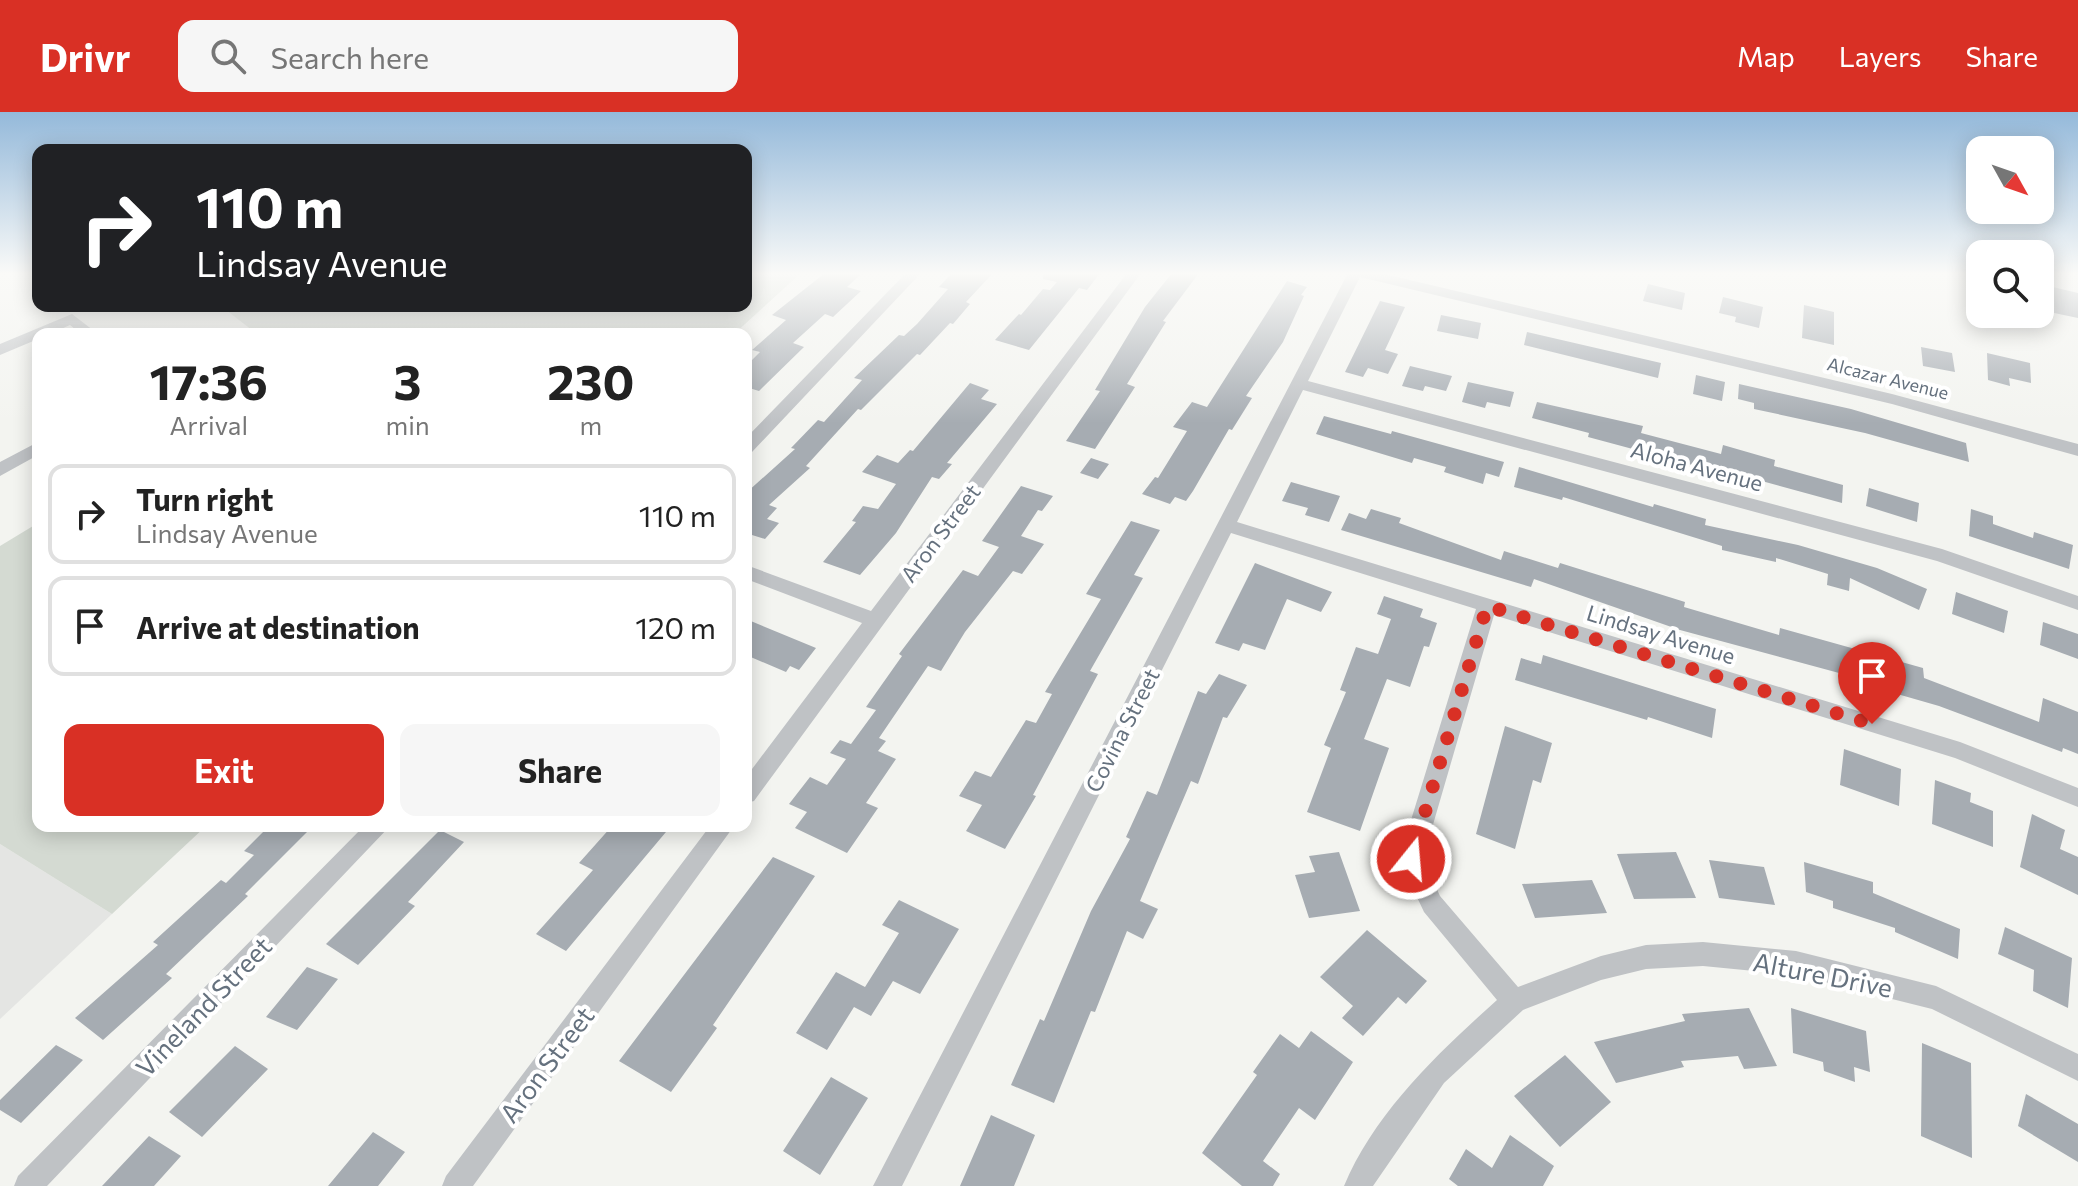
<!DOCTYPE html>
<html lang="en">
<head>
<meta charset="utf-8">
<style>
  body { margin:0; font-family:Commissioner,sans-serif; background:#f6f6f6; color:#222; height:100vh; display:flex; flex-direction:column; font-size:30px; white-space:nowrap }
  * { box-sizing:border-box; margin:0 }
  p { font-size:26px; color:#767676 }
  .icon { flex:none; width:44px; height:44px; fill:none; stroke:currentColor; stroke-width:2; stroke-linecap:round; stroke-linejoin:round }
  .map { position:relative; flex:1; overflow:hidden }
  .sheet { position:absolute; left:32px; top:216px; width:720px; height:504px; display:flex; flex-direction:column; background:#fff; border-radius:16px; box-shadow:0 4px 20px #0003 }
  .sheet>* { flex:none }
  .banner { position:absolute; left:32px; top:32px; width:720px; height:168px; border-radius:16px; box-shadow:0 4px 20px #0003; background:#202124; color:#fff; overflow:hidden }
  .needle { width:52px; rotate:130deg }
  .controls { position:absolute; left:1966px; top:24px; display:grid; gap:16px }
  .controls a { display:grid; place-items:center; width:88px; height:88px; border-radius:16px; background:#fff; box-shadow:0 4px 20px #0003; font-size:40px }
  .pin { position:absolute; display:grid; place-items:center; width:68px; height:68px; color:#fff; margin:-82px -34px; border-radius:50% 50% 50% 0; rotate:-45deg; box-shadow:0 0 8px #0007 }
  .pin .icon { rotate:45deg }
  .me { position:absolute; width:88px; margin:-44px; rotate:17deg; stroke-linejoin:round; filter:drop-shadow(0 0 6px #0008) }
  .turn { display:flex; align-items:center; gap:28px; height:168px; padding:0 32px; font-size:36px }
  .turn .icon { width:104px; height:104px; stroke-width:2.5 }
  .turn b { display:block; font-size:56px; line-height:68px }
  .eta { display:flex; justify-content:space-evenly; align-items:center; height:136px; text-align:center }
  .eta b { font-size:48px; font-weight:700; line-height:56px }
  .primary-button { display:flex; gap:16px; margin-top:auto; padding:16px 32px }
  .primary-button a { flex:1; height:92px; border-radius:16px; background:#d93025; color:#fff; font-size:32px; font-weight:700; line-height:92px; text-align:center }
  .primary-button a+a { background:#f6f6f6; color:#222 }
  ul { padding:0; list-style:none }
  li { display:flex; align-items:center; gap:24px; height:100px; margin:0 16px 12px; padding:0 16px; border:4px solid #e0e0e0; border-radius:16px }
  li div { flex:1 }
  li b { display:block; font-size:30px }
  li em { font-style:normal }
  header { display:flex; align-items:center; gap:48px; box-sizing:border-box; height:112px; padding:0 40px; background:#d93025; color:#fff }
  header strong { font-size:38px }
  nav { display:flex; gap:44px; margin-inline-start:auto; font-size:28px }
  .search { width:560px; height:72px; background:#f6f6f6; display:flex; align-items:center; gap:20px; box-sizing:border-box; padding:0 28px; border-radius:16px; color:#767676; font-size:30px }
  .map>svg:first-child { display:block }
  .built { fill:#e4e5e3 }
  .green { fill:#d4dad2 }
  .building { fill:#a6acb2 }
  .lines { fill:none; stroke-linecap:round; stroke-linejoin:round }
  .minor { fill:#bfc2c5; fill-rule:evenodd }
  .route { stroke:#d93025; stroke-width:14; stroke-dasharray:0 25.2 }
  .labels { text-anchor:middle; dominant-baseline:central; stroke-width:8; stroke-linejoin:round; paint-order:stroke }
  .far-street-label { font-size:18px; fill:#65717e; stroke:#fff }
  .street-label { font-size:22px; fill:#65717e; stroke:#fff }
  .near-street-label { font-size:26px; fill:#65717e; stroke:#fff }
</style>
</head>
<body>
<header>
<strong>Drivr</strong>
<div class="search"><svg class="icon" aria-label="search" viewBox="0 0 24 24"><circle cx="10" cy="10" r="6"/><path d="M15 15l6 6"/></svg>Search here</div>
<nav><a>Map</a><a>Layers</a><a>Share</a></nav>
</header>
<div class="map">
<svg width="2078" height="1074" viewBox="0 0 2078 1074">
  <rect width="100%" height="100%" fill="#f3f4f0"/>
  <path class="built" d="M0,732L112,802L0,907Z"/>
  <path class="green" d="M746,161H801L734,222H257L221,194H746Z
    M38,411V714H206L112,802L0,732V434Z"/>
  <path class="building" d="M825,161H862L847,175L861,179L833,205L825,202L793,231L804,235L759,279L746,275V254L760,240L752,238L786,208L772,203Z
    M952,161H993L966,190L970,192L953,212L950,211L920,243L917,242L861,298L858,297L806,354L810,356L769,393L777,396L767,407L779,411L765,427L752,423L746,430V381L795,337L791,336L818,308L824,310L862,268L854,266L899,223L904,224L917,212L948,177L939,175Z
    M1043,161H1100L1087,178L1079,176L1029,238L995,228L1019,202L1021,203L1043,177L1050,178L1057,170L1043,167Z
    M1172,161H1199L1163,209L1166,210L1127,272L1135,275L1095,337L1066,329L1100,279L1095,278L1145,195Z
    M1287,169L1307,175L1301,183L1304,184L1283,230L1246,284L1252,286L1232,318L1229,317L1193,379L1186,389L1175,385L1170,392L1142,382L1155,365L1158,366L1187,319L1173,315L1192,290L1207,295Z
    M1648,172L1685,181L1682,198L1643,189Z
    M2040,172L2078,181V206L2040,198Z
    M1723,185L1763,195L1759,216L1735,210L1736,205L1719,201Z
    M1380,189L1405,195L1385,238L1398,242L1388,262L1368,256L1363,265L1345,260Z
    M1804,193L1834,200V233L1802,226Z
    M1441,203L1481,211L1478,227L1437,219Z
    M1527,220L1661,251L1658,266L1524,233Z
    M1921,235L1952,241L1955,260L1923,254Z
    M1987,241L2030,251L2031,271L2009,266L2010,274L1988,268Z
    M1410,254L1452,264L1446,279L1425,274L1423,279L1402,274Z
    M1696,263L1725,270L1722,289L1693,282Z
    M1468,270L1514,280L1510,295L1487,290L1485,296L1462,290Z
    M970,271L989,278L981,287L997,292L947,351L952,352L939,367L932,365L896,421L860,463L823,450L856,410L852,409L863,394L878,397L896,372L862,360L877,343L898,351L910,338L913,339Z
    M1739,272L1851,297L1966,331L1969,350L1865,321L1754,297V291L1738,287Z
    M1537,290L1643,314L1641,321L1721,342L1723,333L1775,348L1774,354L1843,373L1842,391L1696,351V354L1588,325L1589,321L1532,306Z
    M1324,304L1391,322L1392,319L1504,350L1499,365L1486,361L1483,372L1444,360L1446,355L1414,346L1412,351L1316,322Z
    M1091,346L1109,352L1098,367L1080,361Z
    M1519,355L1653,395L1654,392L1706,407L1705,413L1798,433L1877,456L1927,477L1919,498L1850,466L1849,479L1827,473L1828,462L1776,446V450L1722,438V434L1563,385L1562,388L1514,375Z
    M1291,370L1340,384L1329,410L1305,403L1308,396L1282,389Z
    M1021,374L1053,384L1042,399L1038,398L1021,424L1044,432L1022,462L1013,459L965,520L941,559L928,554L879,626L886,629L878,639L896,647L866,691L878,696L847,741L795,716L807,700L789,692L810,665L827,673L846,647L830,641L840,628L851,632L876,598L866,595L902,544L899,542L963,458L978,464L999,435L982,429Z
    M1869,376L1919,391L1917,410L1866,394Z
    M1371,397L1401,406L1399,411L1501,448L1504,439L1558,456L1560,451L1685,490L1684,495L1779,523L1780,516L1923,556L1924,566L2039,610L2043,586L2078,600V642L2063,636L2062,640L1939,594L1866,573L1865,568L1680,518L1534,467L1531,475L1341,418L1349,401L1366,407Z
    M1971,397L1993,404V412L2033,426L2034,420L2073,433L2069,457L1969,424Z
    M1131,409L1160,418L1134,463L1143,466L1090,559L1098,562L1033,683L1036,684L1005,737L966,719L982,693L959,684L975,659L991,665L1026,608L1036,611L1052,582L1045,580L1101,487L1086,482Z
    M1255,451L1332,480L1321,500L1287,487L1265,538L1243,531L1239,539L1215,531Z
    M1956,480L2008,499L2004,521L1952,502Z
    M1384,484L1423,497L1420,505L1437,511L1429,535L1424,534L1410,575L1387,567L1364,627L1389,636L1360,719L1307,700L1331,636L1324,633L1346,580L1340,578L1356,535L1378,542L1391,507L1377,502Z
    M746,507L816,536L799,558L790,554L786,560L746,543Z
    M2043,510L2078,522V547L2040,533Z
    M1543,543L1716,597L1712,626L1648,605L1647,608L1515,568L1521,546L1541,552Z
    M1219,562L1247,573L1227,606L1223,605L1198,672L1191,669L1140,789L1158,797L1143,827L1127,819L1095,900L1091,899L1054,991L1011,973L1040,907L1044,909L1091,799L1130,727L1126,725L1147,679L1157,683L1198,579L1206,582Z
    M1505,614L1552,631L1541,671L1533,668L1515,737L1476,722Z
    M1844,637L1901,657L1899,694L1840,673Z
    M1935,668L1971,681L1970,690L1993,699V735L1932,712Z
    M2032,702L2065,718L2060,737L2078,745V783L2020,755Z
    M269,714H313L245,782L248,784L166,862L172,866L103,928L75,906L158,833L153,830L221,768L226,771L254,743L244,739Z
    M612,714H671L566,839L536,822L593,758L579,751Z
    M440,718L464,730L408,790L415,794L358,853L326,832Z
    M1339,740L1360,799L1309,806L1295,763L1315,760L1309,744Z
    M1676,740L1696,786L1634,787L1617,742Z
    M773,745L815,764L713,913L717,916L671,980L619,949Z
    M1709,748L1764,755L1775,793L1719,786Z
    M1804,750L1873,770V781L1960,817L1958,847L1895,820V816L1833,796V789L1806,780Z
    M1592,768L1607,801L1535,806L1522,772Z
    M899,788L959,817L920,882L893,869L871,904L854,895L827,938L796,921L836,860L865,875L899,821L882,813Z
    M2005,815L2072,846L2068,896L2033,879L2034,858L1998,842Z
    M1367,818L1427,869L1406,892L1398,885L1363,924L1342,906L1353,894L1320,865Z
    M307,855L338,867L297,918L266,905Z
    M1749,896L1777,954L1744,957L1738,944L1681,949L1684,955L1616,971L1594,930L1685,909L1682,902Z
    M1791,896L1866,919L1870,960L1854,955L1855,970L1824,959L1823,950L1793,941Z
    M1311,919L1353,950L1315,1008L1299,996L1263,1049L1280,1062L1273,1074H1242L1202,1041L1257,963L1253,960L1280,922L1299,936Z
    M1922,931L1971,951L1972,1046L1921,1024Z
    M56,933L83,948L21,1011L0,998V988Z
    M235,934L268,957L202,1025L169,1000Z
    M1565,943L1611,990L1560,1035L1514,984Z
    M831,965L868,986L820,1063L783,1039Z
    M2026,982L2078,1012V1050L2018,1014Z
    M991,1003L1035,1023L1014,1074H960Z
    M373,1020L405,1040L378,1074H328Z
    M1510,1023L1554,1054L1543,1074H1458L1449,1067L1466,1037L1492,1056Z
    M149,1024L181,1044L154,1074H102Z"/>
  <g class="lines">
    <path class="minor" d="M906,161H921L752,340L746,342V326Z
      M1127,161H1141L754,689L746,691V665L862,511L746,467V453L871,499Z
      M1348,161H1380L1892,282L2078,332V344L1892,292L1360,165L1308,269L1942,437L2078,484V498L1937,449L1303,278L1237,410L1960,630L2078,676V695L1955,646L1494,503L1423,747L1440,784L1518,875L1601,844L1646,833L1703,830L1796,839L1936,874L2078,942V969L1932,897L1796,863L1703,854L1646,857L1601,868L1523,898L1444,971L1373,1074H1344C1375,1000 1439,940 1497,888L1424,800L1399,747L1476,497L1231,421L902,1074H873Z
      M72,202L98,222H81L70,213L50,222H38V227L0,243V232Z
      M38,330V343L0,364V350Z
      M364,714H390L47,1074H14L18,1064Z
      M710,714H734L473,1074H442L446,1064Z"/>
  </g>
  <linearGradient id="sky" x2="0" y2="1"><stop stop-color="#94b9da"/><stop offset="0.52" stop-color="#fafaf8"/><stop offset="1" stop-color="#fafaf8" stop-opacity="0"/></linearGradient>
  <rect width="2078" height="311" fill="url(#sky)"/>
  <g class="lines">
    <path class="route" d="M1411,747L1487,494L1872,612"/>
  </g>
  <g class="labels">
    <g class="far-street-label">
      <text transform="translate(1888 266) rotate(14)">Alcazar Avenue</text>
    </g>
    <g class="street-label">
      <text transform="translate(1697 354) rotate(15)">Aloha Avenue</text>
      <text transform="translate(940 421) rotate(-53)">Aron Street</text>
      <text transform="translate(1661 522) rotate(17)">Lindsay Avenue</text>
      <text transform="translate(1122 618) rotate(-63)">Covina Street</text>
    </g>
    <g class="near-street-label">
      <text transform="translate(1823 862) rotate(11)">Alture Drive</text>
      <text transform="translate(203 894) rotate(-46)">Vineland Street</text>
      <text transform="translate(546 952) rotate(-53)">Aron Street</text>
    </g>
  </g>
</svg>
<div class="controls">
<a><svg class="needle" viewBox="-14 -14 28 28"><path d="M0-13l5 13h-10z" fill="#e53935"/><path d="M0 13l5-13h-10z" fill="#767676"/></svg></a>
<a><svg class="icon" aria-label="search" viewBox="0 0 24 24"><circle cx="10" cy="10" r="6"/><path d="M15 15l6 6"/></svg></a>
</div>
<div class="pin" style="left:1872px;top:612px;background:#d93025"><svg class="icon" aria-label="arrive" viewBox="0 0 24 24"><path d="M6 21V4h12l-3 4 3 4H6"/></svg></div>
<svg class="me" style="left:1411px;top:747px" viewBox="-20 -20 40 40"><circle r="17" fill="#d93025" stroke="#fff" stroke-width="3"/><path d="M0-11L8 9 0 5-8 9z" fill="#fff"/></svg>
<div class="banner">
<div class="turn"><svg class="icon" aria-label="right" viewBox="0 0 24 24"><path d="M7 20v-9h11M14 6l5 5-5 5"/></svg><div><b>110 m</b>Lindsay Avenue</div></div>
</div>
<section class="sheet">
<div class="eta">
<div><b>17:36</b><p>Arrival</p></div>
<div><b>3</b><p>min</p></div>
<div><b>230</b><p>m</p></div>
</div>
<ul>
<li><svg class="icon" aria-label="right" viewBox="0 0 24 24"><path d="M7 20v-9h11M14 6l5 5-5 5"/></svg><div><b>Turn right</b><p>Lindsay Avenue</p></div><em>110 m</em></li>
<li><svg class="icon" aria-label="arrive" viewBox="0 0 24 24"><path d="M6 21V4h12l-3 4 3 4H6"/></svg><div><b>Arrive at destination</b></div><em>120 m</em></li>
</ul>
<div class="primary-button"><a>Exit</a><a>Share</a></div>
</section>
</div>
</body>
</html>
